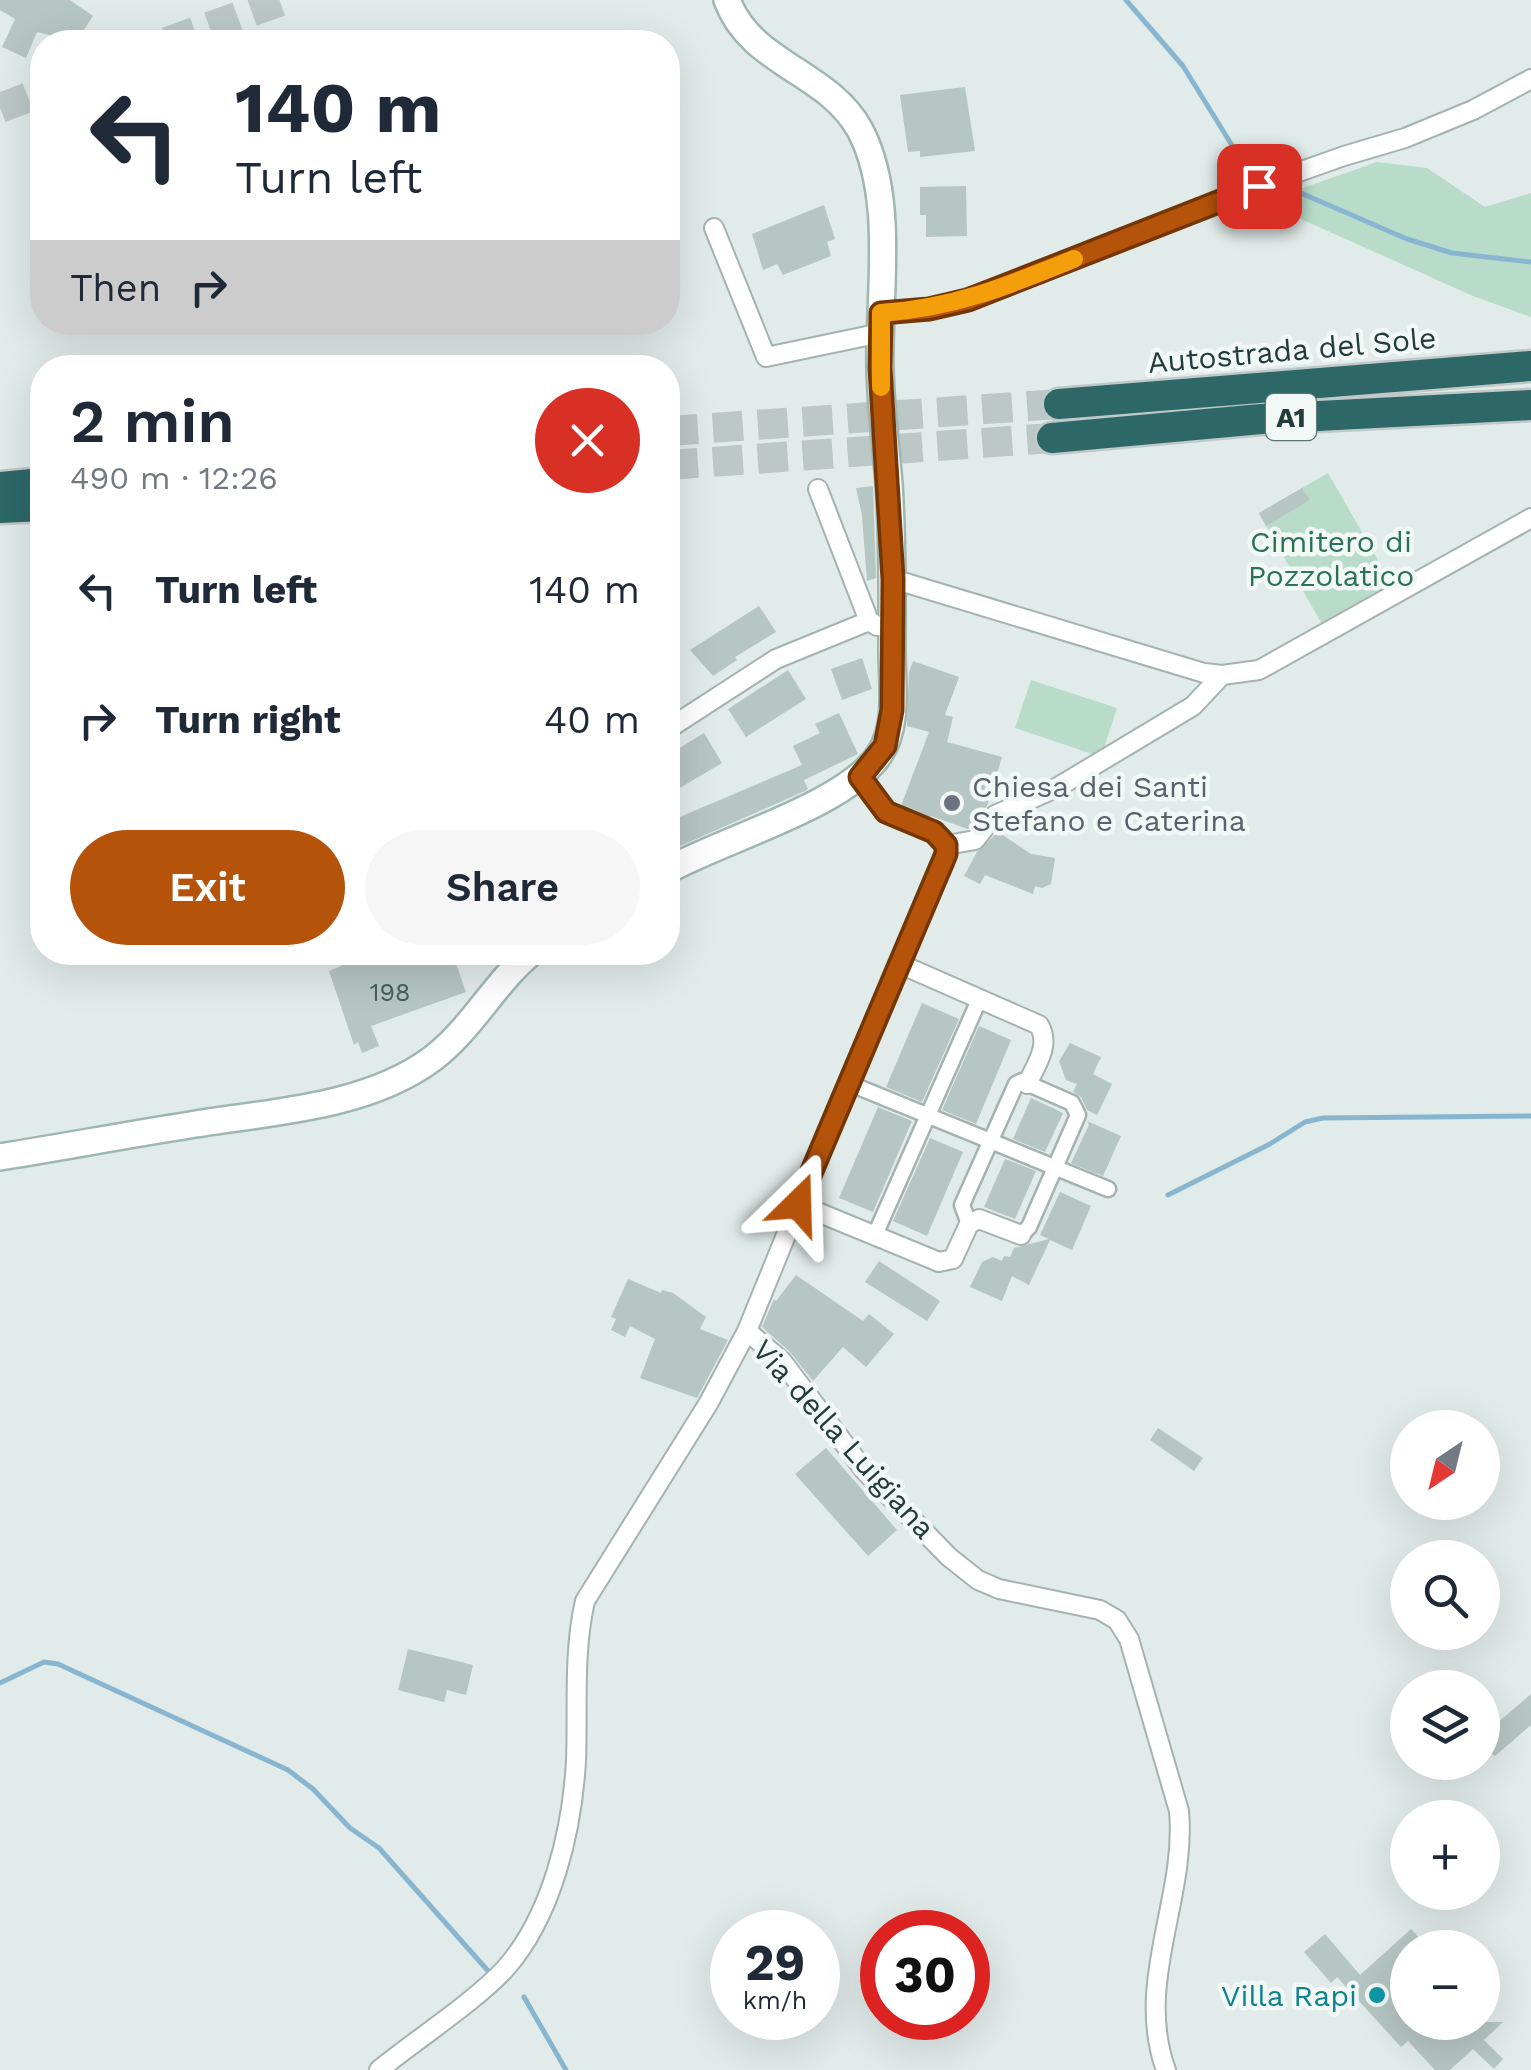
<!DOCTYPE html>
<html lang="en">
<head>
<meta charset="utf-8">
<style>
  body { margin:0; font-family:"Work Sans",sans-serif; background:#f6f6f7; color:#1f2937; height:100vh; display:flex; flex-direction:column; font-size:38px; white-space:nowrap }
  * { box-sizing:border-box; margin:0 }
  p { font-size:32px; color:#747a83 }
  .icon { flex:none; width:55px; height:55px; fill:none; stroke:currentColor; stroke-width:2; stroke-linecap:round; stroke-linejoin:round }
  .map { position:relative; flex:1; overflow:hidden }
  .side { position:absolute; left:30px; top:355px; width:650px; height:610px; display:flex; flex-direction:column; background:#fff; border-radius:40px; box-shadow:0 10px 40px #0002 }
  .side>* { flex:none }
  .top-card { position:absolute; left:30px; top:30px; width:650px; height:305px; border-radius:40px; box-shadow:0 10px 40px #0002; background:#fff; color:#1f2937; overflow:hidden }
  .needle { width:65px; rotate:215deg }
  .fabs { position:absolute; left:1390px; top:1410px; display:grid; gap:20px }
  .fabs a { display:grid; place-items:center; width:110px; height:110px; border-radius:50%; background:#fff; box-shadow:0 10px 40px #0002; font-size:50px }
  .speed { position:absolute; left:710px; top:1910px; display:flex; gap:20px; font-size:50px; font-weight:700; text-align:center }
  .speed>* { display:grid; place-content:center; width:130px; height:130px; border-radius:50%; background:#fff; box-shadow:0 10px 40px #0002; line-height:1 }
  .speed small { font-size:25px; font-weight:400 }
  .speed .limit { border:15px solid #d22; background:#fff; color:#111 }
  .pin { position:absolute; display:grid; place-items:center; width:85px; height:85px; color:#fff; margin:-42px; border-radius:20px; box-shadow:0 5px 15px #0006 }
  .me { position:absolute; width:110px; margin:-55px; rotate:22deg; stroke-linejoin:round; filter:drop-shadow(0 0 8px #0008) }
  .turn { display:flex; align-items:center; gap:35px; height:210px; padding:0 40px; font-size:45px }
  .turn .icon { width:130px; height:130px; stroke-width:2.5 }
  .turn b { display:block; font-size:70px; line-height:85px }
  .then { display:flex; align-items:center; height:95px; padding:0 40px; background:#0003; gap:20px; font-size:38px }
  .round { display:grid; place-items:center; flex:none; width:105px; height:105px; border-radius:52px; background:#f6f6f7 }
  .overview { display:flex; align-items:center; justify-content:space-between; height:170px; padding:0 40px }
  h1 { font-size:60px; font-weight:600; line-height:75px }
  .cta { display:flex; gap:20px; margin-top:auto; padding:20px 40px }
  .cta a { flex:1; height:115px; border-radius:60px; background:#b45309; color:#fff; font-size:40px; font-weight:600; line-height:115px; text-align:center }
  .cta a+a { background:#f6f6f7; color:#1f2937 }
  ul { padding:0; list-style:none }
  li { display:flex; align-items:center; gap:30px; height:130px; padding:0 40px }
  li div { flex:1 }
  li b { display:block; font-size:38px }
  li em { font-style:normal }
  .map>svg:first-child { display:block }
  .green { fill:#b9dcca }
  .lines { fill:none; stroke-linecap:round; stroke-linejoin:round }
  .stream { stroke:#88b6d0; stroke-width:5 }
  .building { fill:#b6c6c2 }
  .motorway-tunnel { stroke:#bbc8c6; stroke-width:30; stroke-dasharray:30 15; stroke-linecap:butt }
  .pedestrian-casing { stroke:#a4b3b1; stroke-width:19 }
  .minor-casing { stroke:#a4b3b1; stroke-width:22 }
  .secondary-casing { stroke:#9fb7b3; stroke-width:30 }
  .motorway-casing { stroke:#c1c8c8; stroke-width:35 }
  .pedestrian { stroke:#fff; stroke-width:14 }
  .minor { stroke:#fff; stroke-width:18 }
  .secondary { stroke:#fff; stroke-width:25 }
  .motorway { stroke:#2d6768; stroke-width:30 }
  .route-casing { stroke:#753606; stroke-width:25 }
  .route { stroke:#b45309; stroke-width:18 }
  .slow { stroke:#f59e0b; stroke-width:18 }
  .worship-dot { fill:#6b7280; stroke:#f1f8f6; stroke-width:4 }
  .culture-dot { fill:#0f9aa8; stroke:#f1f8f6; stroke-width:4 }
  .labels { text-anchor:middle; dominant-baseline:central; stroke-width:9; stroke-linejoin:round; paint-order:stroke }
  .number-label { font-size:25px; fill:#465e5c }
  .shield { fill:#f1f8f6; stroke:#5f7472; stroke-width:2.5 }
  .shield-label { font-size:28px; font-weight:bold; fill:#213c3a }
  .street-label { font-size:30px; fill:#213c3a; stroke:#f1f8f6 }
  .park-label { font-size:30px; fill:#2c7256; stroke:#f1f8f6 }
  .worship-label { font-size:30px; fill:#5b616d; stroke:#f1f8f6; text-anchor:start }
  .culture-label { font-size:30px; fill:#0d838f; stroke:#f1f8f6; text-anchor:end }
</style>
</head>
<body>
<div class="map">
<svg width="1531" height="2070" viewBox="0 0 1531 2070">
  <rect width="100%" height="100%" fill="#e1ebe9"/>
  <path class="green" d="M1377,162L1427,168L1485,207L1531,193V317L1473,296L1263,202Z
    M1328,473L1393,586L1323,626L1259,513Z
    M1031,680L1117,708L1101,757L1015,728Z"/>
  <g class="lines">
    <path class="stream" d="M1126,0L1183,66L1238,155L1271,178
      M1280,184L1407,239L1452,253L1531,262
      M1168,1195L1270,1144L1305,1122L1323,1118L1531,1116
      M0,1683L44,1662L58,1664L288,1770L313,1789L350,1828L379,1848L489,1972
      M524,1997L566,2070"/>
  </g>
  <path class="building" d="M0,0H70L93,16L76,42L37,32L26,58L2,47L15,19L0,10Z
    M965,87L975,151L920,157V151L908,152L900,95Z
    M966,186L967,236L926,237V215H920V187Z
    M824,205L835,239L827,242L831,256L783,275L777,264L763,270L752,234Z
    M873,486L876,578L867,581L862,515L856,488Z
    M1302,488L1310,500L1266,526L1259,513Z
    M759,606L776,632L735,657L737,660L713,676L690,650Z
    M862,658L872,689L842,700L831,669Z
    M913,661L959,677L945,715L953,717L947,742L1002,757L987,806L968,829L931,816L930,818L901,806L929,732L907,726L909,672Z
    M788,670L806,699L746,737L728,709Z
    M839,713L858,754L804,780L808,789L805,791L671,850L668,822L802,765L793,746L820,733L815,724Z
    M704,733L722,763L668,795V755Z
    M998,832L1031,854L1055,858L1051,884L1042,888L1035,886L1033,894L985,875L980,884L964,876L977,852Z
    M373,952H452L466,992L371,1026L379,1046L362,1053L358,1042L354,1045L329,971Z
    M922,1003L959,1019L922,1102L886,1087Z
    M979,1026L1011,1040L976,1124L942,1110Z
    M1070,1043L1101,1057L1093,1074L1112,1084L1097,1115L1087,1110L1081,1097L1073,1092L1077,1084L1066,1080L1059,1061Z
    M1031,1098L1063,1113L1045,1152L1013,1139Z
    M878,1107L912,1121L873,1212L839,1198Z
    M1087,1121L1121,1136L1103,1176L1071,1163L1089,1125Z
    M930,1138L963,1152L927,1236L893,1221Z
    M1005,1159L1036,1171L1015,1219L984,1207Z
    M1060,1192L1091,1206L1072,1250L1050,1240L1029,1285L1012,1276L1002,1301L970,1287L982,1262L993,1257L1002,1261L1004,1256L1010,1257L1014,1248L1049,1239L1040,1235Z
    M879,1261L940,1301L927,1321L865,1282Z
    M796,1275L863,1321L869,1314L894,1334L866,1367L843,1347L813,1381L790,1352L762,1327L774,1299L776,1301Z
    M628,1279L661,1293L662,1290L673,1293L706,1317L700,1329L728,1340L697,1398L640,1378L655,1339L630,1326L625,1337L611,1330L616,1319L611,1317Z
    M1158,1428L1203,1458L1194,1471L1150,1440Z
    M826,1448L897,1530L868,1556L795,1474Z
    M408,1649L473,1665L466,1695L447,1690L444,1702L398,1690Z
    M1531,1694V1725L1495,1756L1482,1747V1736Z
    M1411,1929L1428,1948H1408V1973L1393,1987L1408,2002V2022H1503L1484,2040L1503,2059L1494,2069L1473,2049L1450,2070H1435L1408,2041L1401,2047L1337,1977L1331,1983L1304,1952L1325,1934L1360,1975Z"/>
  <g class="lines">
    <path class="motorway-tunnel" d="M167,42L284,0
      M0,108L42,92
      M668,431L1059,404
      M668,465L1052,438"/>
    <defs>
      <path id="pedestrian" d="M848,1083L1108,1189
        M969,1224L962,1205L1016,1084L1022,1081L1072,1103L1078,1115L1029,1227L1021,1235
        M875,1235L979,1000"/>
      <path id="minor" d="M714,228L766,357L881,333
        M881,313L929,309L1005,287L1231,196L1344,156L1405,138L1473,110L1531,79
        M818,489L869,621L877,626
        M893,579L1204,673L1222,675L1259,670L1531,518
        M668,729L776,659L869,621
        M947,845L975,840L995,815L1058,787L1193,706L1222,675
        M900,964L1039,1025C1051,1045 1036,1065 1027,1084
        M798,1204L939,1262L953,1259L969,1224L979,1219L1021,1235
        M747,1331L782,1361L864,1470L949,1557L978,1580L999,1589L1100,1610L1117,1620L1129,1639L1179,1811C1187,1898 1134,1983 1166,2070
        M379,2070C417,2039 473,2003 505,1969C552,1916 572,1831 576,1761C578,1709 573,1653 585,1601L708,1404L747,1331L848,1083L944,863L947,845L941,837L887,813L861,777"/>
      <path id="secondary" d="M668,870C724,839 846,805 879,755C899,726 892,685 892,651C892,596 893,540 889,484C886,446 881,409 880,370C878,296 896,198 860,130C828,71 751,65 727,0
        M0,1157C63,1147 126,1135 190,1125C269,1112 366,1108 432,1059C472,1029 494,983 532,952"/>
      <path id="motorway" d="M1059,404L1531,366
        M1052,438L1261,419L1531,405
        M0,487L42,483
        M0,508L42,506"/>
    </defs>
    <use href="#pedestrian" class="pedestrian-casing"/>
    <use href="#minor" class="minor-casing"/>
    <use href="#secondary" class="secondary-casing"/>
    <use href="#motorway" class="motorway-casing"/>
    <use href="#pedestrian" class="pedestrian"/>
    <use href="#minor" class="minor"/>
    <use href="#secondary" class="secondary"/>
    <use href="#motorway" class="motorway"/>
  </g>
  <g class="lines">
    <defs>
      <path id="route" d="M798,1204L946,854V845L934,832L886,812L860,777L885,746L892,710L893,579L880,368L881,313L929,309L968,300L1259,186"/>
    </defs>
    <use href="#route" class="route-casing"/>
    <use href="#route" class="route"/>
    <path class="slow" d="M881,387V313C953,308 1008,286 1074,259"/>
  </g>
  <circle class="worship-dot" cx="952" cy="803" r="10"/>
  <circle class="culture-dot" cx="1377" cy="1995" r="10"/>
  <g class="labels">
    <g class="number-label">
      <text x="390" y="992">198</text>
    </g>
    <rect class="shield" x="1266" y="394" width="50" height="46" rx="8"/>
    <g class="shield-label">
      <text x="1291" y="417">A1</text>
    </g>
    <g class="street-label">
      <text transform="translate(1292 350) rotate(-5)">Autostrada del Sole</text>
      <text transform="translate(844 1439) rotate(48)">Via della Luigiana</text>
    </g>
    <g class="park-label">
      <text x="1331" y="541">Cimitero di<tspan x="1331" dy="34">Pozzolatico</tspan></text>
    </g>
    <g class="worship-label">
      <text x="972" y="786">Chiesa dei Santi<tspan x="972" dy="34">Stefano e Caterina</tspan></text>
    </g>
    <g class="culture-label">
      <text x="1357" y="1995">Villa Rapi</text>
    </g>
  </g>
</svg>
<div class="fabs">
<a><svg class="needle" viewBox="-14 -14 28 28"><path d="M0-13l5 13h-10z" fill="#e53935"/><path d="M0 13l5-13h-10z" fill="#747a83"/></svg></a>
<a><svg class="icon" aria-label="search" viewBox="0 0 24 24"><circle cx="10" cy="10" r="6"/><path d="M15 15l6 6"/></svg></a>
<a><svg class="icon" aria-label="layers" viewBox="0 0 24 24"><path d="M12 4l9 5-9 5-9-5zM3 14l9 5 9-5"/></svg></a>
<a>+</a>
<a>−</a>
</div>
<div class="speed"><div>29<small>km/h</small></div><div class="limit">30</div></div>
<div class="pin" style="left:1259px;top:186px;background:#d93025"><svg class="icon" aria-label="arrive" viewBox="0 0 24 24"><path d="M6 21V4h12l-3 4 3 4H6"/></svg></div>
<svg class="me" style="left:798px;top:1204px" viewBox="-20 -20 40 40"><path d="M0-17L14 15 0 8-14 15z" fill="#b45309" stroke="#fff" stroke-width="4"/></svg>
<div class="top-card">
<div class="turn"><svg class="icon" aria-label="left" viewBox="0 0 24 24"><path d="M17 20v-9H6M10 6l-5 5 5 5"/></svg><div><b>140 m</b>Turn left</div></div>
<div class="then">Then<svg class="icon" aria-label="right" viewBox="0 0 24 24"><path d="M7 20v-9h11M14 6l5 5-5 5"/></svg></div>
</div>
<section class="side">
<div class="overview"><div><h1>2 min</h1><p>490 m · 12:26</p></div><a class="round" style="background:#d93025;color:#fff"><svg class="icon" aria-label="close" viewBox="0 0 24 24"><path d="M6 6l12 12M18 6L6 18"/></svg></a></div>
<ul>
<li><svg class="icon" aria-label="left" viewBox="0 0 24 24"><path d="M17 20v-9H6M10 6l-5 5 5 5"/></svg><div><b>Turn left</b></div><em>140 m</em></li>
<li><svg class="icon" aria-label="right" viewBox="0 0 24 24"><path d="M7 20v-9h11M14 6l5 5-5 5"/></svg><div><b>Turn right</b></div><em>40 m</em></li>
</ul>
<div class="cta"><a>Exit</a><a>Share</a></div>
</section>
</div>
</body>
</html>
